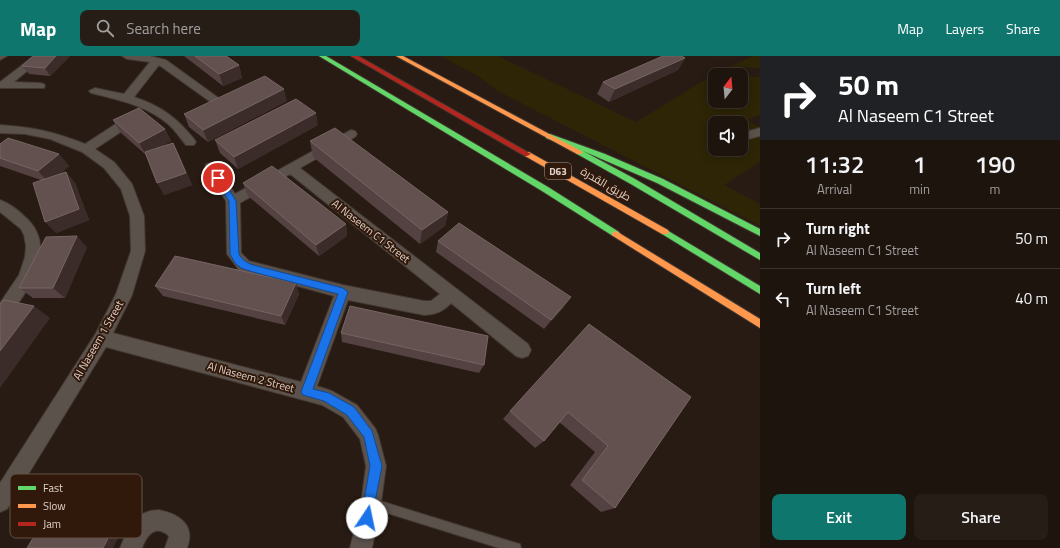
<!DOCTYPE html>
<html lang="en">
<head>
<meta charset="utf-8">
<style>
  body { margin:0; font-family:"Titillium Web",Cairo,sans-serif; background:#261d17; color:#f1f3f6; height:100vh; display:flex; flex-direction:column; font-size:15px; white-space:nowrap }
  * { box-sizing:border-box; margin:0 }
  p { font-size:13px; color:#a19e9e }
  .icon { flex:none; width:22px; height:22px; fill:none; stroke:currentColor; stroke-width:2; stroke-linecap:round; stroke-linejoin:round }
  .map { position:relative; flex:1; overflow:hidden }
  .panel { display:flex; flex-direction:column; background:#1e140e; width:300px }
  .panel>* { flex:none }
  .guide { background:#202124; color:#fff; overflow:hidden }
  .needle { width:26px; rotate:16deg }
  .tools { position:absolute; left:708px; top:12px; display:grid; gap:8px }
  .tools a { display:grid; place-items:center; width:40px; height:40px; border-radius:8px; background:#1e140e; box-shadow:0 2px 10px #0003,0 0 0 1px #3c332e; font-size:20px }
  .pin { position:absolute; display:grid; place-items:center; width:34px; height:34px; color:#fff; margin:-17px; border:2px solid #fff; border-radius:50%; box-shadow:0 1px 4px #0007 }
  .me { position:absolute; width:44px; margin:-22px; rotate:11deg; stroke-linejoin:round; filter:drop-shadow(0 0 3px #0008) }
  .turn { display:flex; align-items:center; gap:14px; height:84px; padding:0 12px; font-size:18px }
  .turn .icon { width:52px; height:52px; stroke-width:2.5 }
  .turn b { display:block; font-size:28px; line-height:34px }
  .eta { display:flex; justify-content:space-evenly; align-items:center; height:68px; text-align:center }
  .eta b { font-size:24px; font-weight:600; line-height:28px }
  .cta { display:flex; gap:8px; margin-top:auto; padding:8px 12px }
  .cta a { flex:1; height:46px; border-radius:8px; background:#0f766e; color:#fff; font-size:16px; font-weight:600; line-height:46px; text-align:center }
  .cta a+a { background:#261d17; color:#f1f3f6 }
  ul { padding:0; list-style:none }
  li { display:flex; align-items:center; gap:12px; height:60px; padding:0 12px; border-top:1px solid #3c332e }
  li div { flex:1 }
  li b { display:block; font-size:15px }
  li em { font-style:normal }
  header { display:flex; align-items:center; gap:24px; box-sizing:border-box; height:56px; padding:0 20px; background:#0f766e; color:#fff }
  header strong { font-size:19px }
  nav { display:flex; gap:22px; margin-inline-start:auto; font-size:14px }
  .search { width:280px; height:36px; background:#261d17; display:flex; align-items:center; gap:10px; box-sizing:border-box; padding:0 14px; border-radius:8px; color:#a19e9e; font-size:15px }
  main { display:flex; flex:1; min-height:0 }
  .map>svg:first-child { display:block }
  .sand { fill:#2e2507; fill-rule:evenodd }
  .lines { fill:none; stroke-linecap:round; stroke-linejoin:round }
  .lane-casing { stroke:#423731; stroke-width:2 }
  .street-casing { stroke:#423731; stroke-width:2 }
  .fast-casing { stroke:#423731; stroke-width:2 }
  .slow-casing { stroke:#423731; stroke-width:2 }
  .jam-casing { stroke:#423731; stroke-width:2 }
  .lane { fill:#5b524c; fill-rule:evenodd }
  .street { fill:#5b524c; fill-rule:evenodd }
  .fast { fill:#63d668; fill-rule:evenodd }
  .slow { fill:#ff974d; fill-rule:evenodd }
  .jam { fill:#b3261e; fill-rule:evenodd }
  .wall { fill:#544242 }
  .shaded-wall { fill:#3c2c29 }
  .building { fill:#635150; stroke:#766563 }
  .route { fill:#1a73e8; stroke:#114b97 }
  .labels { text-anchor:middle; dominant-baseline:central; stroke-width:4; stroke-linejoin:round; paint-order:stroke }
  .shield { fill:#30190b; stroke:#ab998f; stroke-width:1 }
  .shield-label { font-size:10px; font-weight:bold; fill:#e0d0c7 }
  .street-label { font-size:11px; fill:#e0d0c7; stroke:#30190b }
  .key { fill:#30190b; stroke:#655043; stroke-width:1 }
  .key-label { font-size:11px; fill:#e0d0c7 }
</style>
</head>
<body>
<header>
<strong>Map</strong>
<div class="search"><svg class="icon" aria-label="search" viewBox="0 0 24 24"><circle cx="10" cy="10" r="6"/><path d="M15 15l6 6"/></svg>Search here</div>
<nav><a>Map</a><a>Layers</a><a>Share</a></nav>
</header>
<main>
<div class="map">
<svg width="760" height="492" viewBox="0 0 760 492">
  <rect width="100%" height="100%" fill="#281b13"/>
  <path class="sand" d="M441,0H498L636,66L716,17L727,19H715V45H741V20L760,21V59L747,64L760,71V106L724,129L760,148V170L496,34L478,20ZM715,67H741V93H715Z
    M753,0H760V12L729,11Z"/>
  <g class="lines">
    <defs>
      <path id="lane" d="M371,442L516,487L520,488L521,492H499L371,452L367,451L366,447L367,443Z"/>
      <path id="street" d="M0,0H7L0,4Z
        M34,0H45L14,26L40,27L44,28L45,30L44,32H0V26Z
        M122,0H150L166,4L220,43L222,45L220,47H212L159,9L134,41C161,50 176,61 194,83L196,86L194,89H186C180,82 175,74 168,68C146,49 118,44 91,37L89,35L95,32L124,38L150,6L127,3Z
        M135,57L139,58L141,61L139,64L95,93L114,106L132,128L144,160L145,195L132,239L113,277L301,326L334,240L239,214L227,198L226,145L205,111L206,108L211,107L216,108L235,138L351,74L355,75L357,78L355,81L300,112L528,288L531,294L528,300L522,302L516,300L451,247C444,255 435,259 424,259L348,244L317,330L332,335L357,349L375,372L378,379L386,410L381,447L372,492H350L361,447L366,410L360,383L343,361L322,349L106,291L7,453L0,456V427L96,277L116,238L131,195L130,160L121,133L104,112L82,96L50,83L25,78L0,77V69C33,71 55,76 85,88L131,58ZM290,118L440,238L431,245H424L343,229L249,205L241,197L240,147Z
        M760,72V80L741,85V77Z
        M0,144C8,147 17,153 23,159C61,190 28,235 6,264L0,266V247L19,219L25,201L26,190L24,179L21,173L0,156Z
        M159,454C179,458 196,469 187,492H165L169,480C155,468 147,479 142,492H120C128,473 135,454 159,454Z"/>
      <path id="fast" d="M319,0H326L548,131L619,176L620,178L619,180H613L542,135Z
        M546,78H550L605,98L663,123L760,173V180L657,127L583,95L635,123L760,197V204L629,127L577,98L575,96L579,94L546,82Z
        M665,173L760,230V238L662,178L661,176Z"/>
      <path id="slow" d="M396,0H403L583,96L581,98H577Z
        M525,96H529L668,174L669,176L668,178H662L525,100Z
        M616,175L760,263V272L613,180L612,178L613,176Z"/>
      <path id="jam" d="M351,0H358L531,98L527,100H525Z"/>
    </defs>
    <use href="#lane" class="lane-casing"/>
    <use href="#street" class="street-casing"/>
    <use href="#fast" class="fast-casing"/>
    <use href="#slow" class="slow-casing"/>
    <use href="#jam" class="jam-casing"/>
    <use href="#lane" class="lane"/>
    <use href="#street" class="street"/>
    <use href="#fast" class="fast"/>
    <use href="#slow" class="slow"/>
    <use href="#jam" class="jam"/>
  </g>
  <path class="wall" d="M33,0H70L50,20L29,18L22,10Z
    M184,0H226L239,9L242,22L223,30Z
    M685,2L678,14L609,46L597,38L603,26Z
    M287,45L208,86L189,71L184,58Z
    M113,64L165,73L171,85L160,91L173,87L179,99L192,129L164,139L146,99L120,76Z
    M318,69L238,113L220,97L215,84Z
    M310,85L448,156L445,170L420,188L313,101Z
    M0,88L59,98L69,110L60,118L66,116L75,127L89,164L56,177L41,124L0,110Z
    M243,127L346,168L347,180L319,200L247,139Z
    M438,185L564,251L544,273L436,196Z
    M87,191L65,242H33L19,232Z
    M155,230L299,238L285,269L163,240Z
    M341,277L484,309L479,317L342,286Z
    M691,341L615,452L601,456L570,429L595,396L559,366L544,385L535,392L503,363L510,355Z"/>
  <path class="shaded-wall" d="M56,0H70L50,20L45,12Z
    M685,2L678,14L609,46L615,33Z
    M239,9L242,22L223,30L219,18Z
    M284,33L287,45L208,86L203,74Z
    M316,57L318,69L238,113L234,101Z
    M165,73L171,85L146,99L139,87Z
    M173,87L179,99L192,129L164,139L157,127Z
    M59,98L69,110L49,127L38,115Z
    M66,116L75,127L89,164L56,177L45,166Z
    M448,156L445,170L420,188L422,174Z
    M346,168L347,180L319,200L316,189Z
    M77,180L87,191L65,242L53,232Z
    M296,227L299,238L285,269L281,260Z
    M571,241L564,251L544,273L551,264Z
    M34,250L50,262L0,332V295Z
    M57,442L68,444L128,463L113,492H103Z"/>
  <path class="building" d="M33,0H56L45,12L22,10Z
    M195,0H226L239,9L219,18Z
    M663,0H682L685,2L615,33L603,26Z
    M265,20L284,33L203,74L184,58Z
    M296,43L316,57L234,101L215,84Z
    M139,52L165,73L139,87L113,64Z
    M335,72L448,156L422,174L310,85Z
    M8,82L59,98L38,115L0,102V88Z
    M173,87L186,117L157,127L145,96Z
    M272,110L346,168L316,189L243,127Z
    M66,116L79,153L45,166L33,127Z
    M459,167L571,241L551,264L438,185Z
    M77,180L53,232H19L46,181Z
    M175,200L296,227L281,260L155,230Z
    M4,244L34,250L0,295V248Z
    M350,250L488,280L484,309L341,277Z
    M589,268L691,341L615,452L582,424L608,390L568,356L544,385L510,355Z
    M57,442L119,461L103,492H27Z"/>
  <path class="route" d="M215,120H221L236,145L239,198C242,204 247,207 253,209L343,232L348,236L313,333L329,337L354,351L372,375L382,410L371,466L367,468L363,466L361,462L370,410L364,381L347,359L324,345L303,339L301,336L338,238L253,216L241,212L235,207L230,198L229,145L214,122Z"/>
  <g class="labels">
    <rect class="shield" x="545" y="107" width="26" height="16" rx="3"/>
    <g class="shield-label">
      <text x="558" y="115">D63</text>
    </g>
    <g class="street-label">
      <text transform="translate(606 128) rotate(30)">طريق القدرة</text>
      <text transform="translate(371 175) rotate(38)">Al Naseem C1 Street</text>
      <text transform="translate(98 284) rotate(-60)">Al Naseem 1 Street</text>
      <text transform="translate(251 321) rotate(15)">Al Naseem 2 Street</text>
    </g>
  </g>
  <rect x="10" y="418" width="132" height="64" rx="6" class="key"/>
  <rect x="18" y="430" width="18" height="4" fill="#63d668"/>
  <rect x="18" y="448" width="18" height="4" fill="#ff974d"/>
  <rect x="18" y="466" width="18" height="4" fill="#b3261e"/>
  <g class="key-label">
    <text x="43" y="436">Fast</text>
    <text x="43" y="454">Slow</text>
    <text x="43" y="472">Jam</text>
  </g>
</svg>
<div class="tools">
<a><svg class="needle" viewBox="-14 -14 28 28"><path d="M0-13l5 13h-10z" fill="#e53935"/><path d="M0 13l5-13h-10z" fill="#a19e9e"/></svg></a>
<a><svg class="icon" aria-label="sound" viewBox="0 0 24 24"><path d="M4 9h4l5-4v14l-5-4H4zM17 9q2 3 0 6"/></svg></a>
</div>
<div class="pin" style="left:218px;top:122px;background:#d93025"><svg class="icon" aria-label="arrive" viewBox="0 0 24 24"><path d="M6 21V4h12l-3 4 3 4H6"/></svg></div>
<svg class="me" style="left:367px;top:462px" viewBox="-20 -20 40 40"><circle r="19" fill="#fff"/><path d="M0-13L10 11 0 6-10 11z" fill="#1a73e8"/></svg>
</div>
<section class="panel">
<div class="guide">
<div class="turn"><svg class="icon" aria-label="right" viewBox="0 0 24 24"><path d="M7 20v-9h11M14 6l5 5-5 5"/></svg><div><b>50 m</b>Al Naseem C1 Street</div></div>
</div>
<div class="eta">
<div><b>11:32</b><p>Arrival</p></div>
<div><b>1</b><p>min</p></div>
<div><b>190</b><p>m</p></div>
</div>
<ul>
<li><svg class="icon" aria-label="right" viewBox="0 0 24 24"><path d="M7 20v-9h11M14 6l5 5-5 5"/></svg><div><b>Turn right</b><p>Al Naseem C1 Street</p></div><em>50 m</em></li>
<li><svg class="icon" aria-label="left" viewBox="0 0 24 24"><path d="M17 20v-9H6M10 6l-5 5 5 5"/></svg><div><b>Turn left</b><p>Al Naseem C1 Street</p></div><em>40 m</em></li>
</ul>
<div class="cta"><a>Exit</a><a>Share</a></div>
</section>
</main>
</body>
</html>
